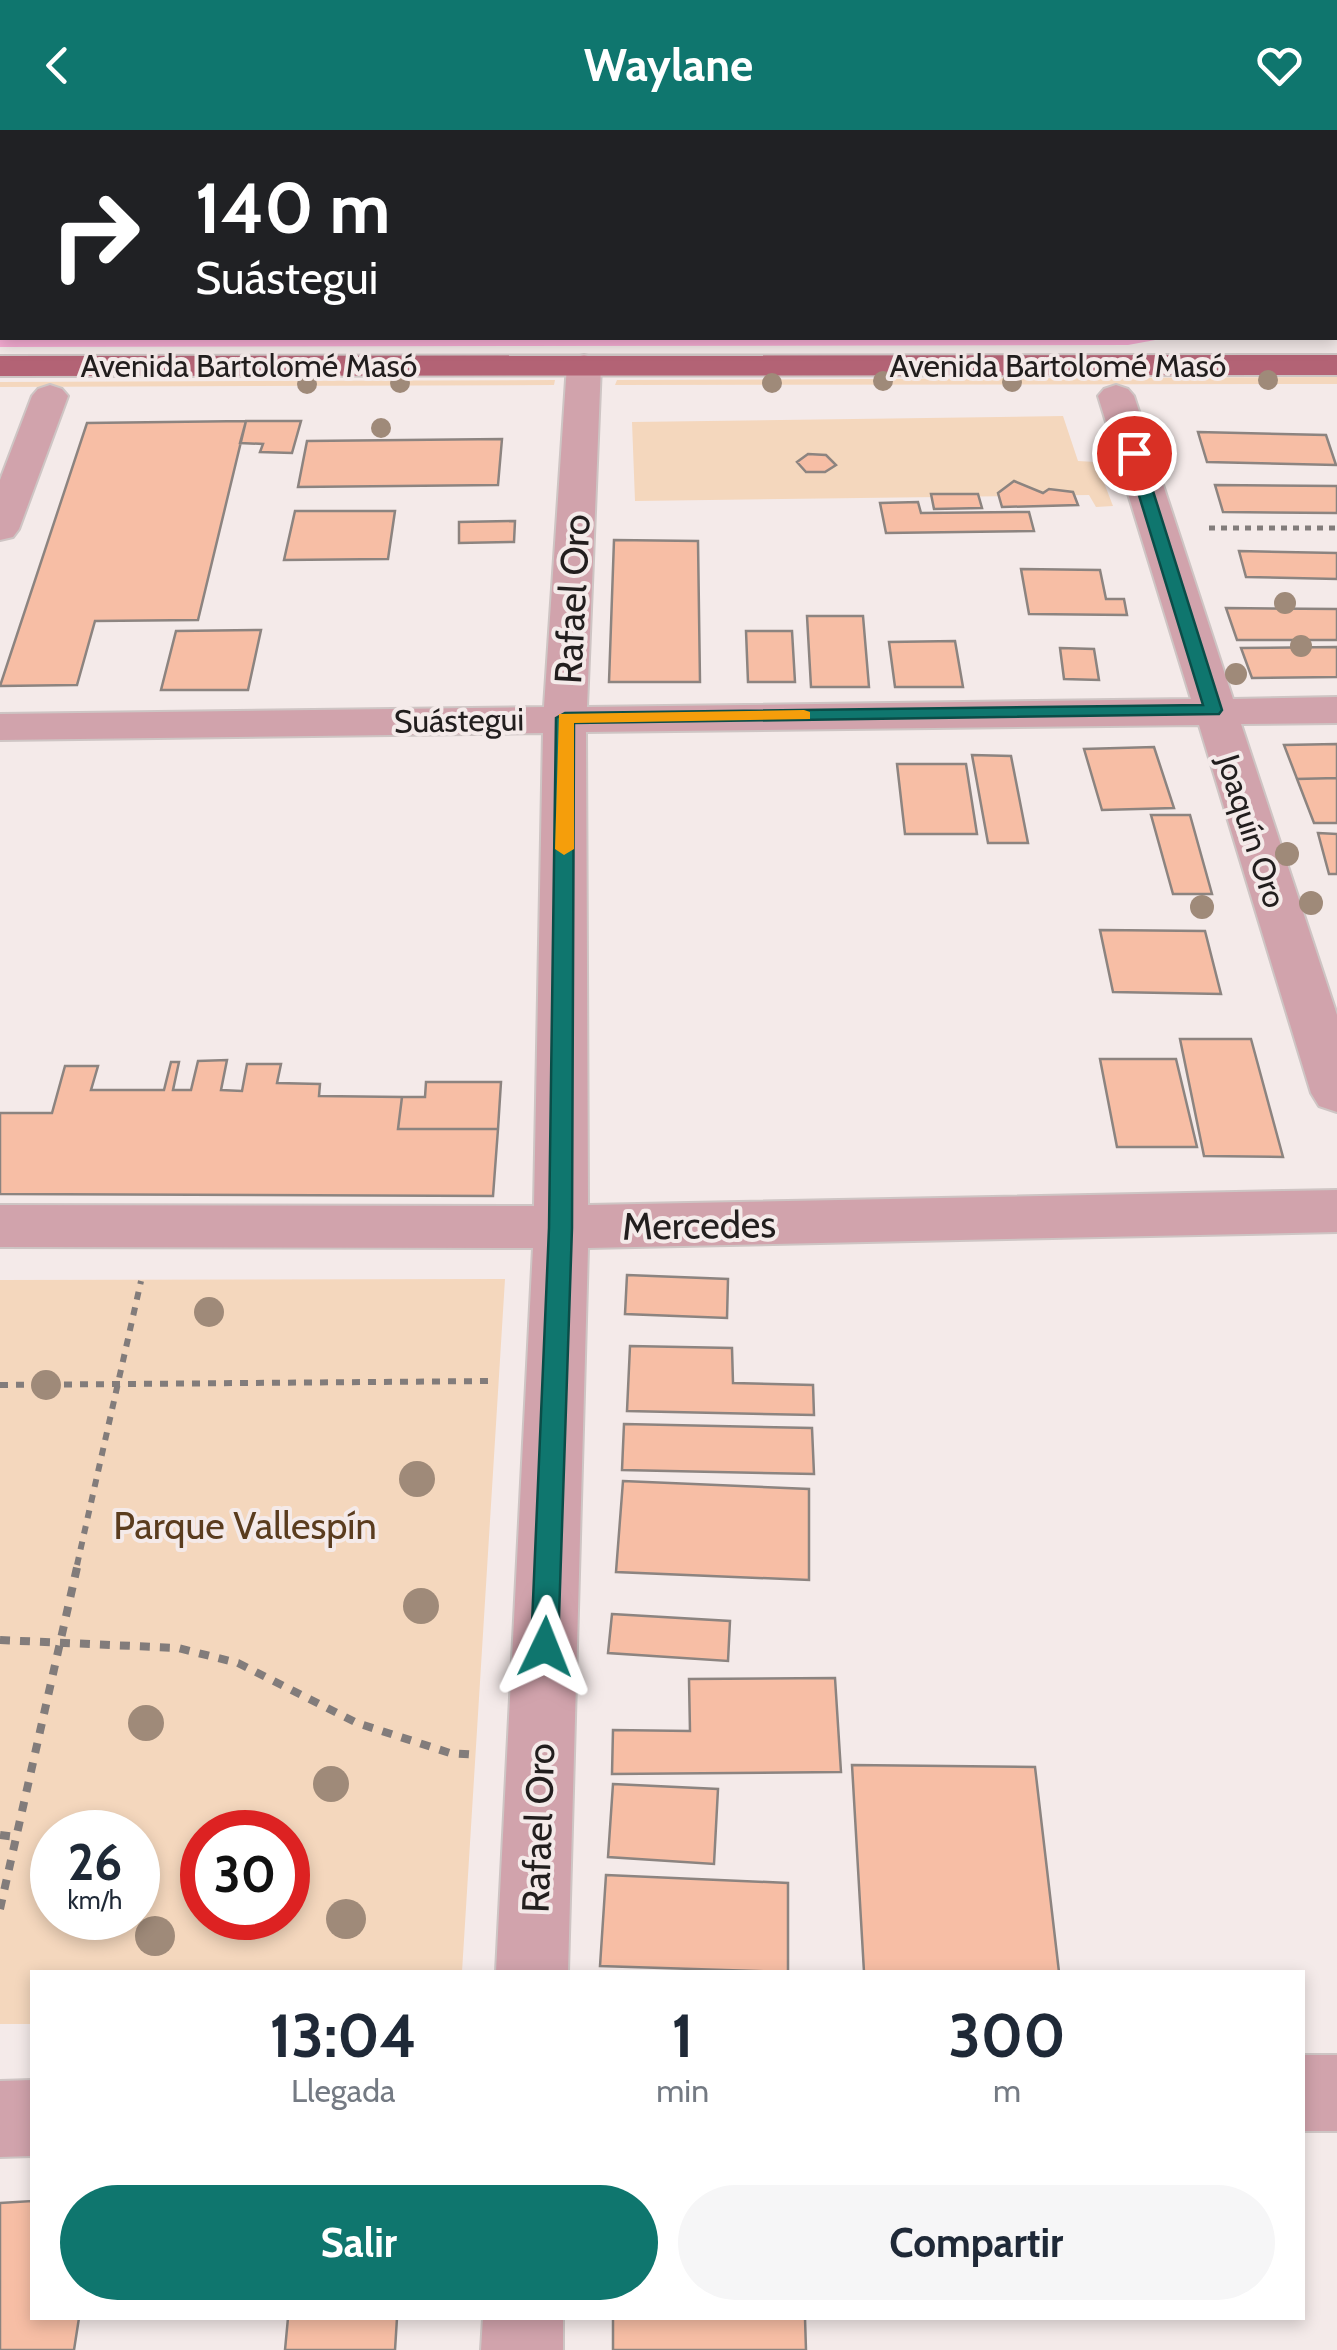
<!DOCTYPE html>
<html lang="es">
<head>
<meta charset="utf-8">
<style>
  body { margin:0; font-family:Cabin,sans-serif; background:#f6f6f7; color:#1f2937; height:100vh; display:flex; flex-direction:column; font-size:38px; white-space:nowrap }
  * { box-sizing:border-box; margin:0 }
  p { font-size:32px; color:#747a83 }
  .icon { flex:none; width:55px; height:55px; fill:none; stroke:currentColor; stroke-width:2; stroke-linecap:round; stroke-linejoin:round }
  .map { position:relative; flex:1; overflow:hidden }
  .details { position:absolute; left:30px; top:1840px; width:1275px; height:350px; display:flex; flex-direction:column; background:#fff; border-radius:0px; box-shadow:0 5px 15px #0003 }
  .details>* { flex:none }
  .hud { position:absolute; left:0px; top:0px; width:1338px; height:210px; box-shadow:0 5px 15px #0003; background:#202124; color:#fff; overflow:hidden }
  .speed { position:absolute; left:30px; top:1680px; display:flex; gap:20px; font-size:50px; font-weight:700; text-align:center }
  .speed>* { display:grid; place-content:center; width:130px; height:130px; border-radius:50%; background:#fff; box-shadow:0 5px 15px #0003; line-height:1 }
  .speed small { font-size:25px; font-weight:400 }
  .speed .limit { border:15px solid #d22; background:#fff; color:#111 }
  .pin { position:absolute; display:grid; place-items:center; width:85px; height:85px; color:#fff; margin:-42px; border:5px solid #fff; border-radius:50%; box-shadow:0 2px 10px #0007 }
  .me { position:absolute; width:110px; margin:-55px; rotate:2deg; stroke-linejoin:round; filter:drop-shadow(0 0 8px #0008) }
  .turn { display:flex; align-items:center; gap:35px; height:210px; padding:0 30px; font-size:45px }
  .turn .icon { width:130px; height:130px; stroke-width:2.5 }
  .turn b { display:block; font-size:70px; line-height:85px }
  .eta { display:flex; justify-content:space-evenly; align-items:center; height:170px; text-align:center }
  .eta b { font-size:60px; font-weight:800; line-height:70px }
  .primary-button { display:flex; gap:20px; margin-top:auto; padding:20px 30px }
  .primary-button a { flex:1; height:115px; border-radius:60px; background:#0f766e; color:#fff; font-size:40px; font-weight:800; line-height:115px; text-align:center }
  .primary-button a+a { background:#f6f6f7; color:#1f2937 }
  header { display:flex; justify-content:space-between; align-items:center; height:130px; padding:0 30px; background:#0f766e; color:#fff; font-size:45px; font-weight:800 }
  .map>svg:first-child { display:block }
  .green { fill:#f4d7bd; fill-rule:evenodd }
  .water { fill:#f6acd3 }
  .building { fill:#f7bea5; stroke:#8c8480; stroke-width:2.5 }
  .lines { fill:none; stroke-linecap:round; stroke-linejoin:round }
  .minor-casing { stroke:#cec5c4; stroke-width:4 }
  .major-casing { stroke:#cec5c4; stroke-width:4 }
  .path-far2 { stroke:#827c7b; stroke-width:5; stroke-dasharray:6 6; stroke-linecap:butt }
  .path-far1 { stroke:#827c7b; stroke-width:6; stroke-dasharray:8 8; stroke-linecap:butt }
  .path { stroke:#827c7b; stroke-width:8; stroke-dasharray:10 10; stroke-linecap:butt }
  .minor { fill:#d1a3ac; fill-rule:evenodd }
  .major { fill:#b36375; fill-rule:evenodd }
  .tree { fill:#9f8a79 }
  .route { fill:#0f766e; stroke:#0a4d48; stroke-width:2.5 }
  .slow { fill:#f59e0b }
  .labels { text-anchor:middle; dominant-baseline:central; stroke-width:8; stroke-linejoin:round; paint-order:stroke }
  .far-street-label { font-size:32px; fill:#221e1e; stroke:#f4eae9 }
  .street-label { font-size:38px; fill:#221e1e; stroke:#f4eae9 }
  .park-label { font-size:38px; fill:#5a3c1e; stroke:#f4eae9 }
</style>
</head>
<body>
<header><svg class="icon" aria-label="back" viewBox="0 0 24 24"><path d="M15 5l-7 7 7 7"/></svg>Waylane<svg class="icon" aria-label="heart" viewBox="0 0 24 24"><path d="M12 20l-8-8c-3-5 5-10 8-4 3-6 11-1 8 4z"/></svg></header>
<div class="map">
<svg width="1337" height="2220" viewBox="0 0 1337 2220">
  <rect width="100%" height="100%" fill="#f4eae9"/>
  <path class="green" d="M1337,247V254L615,255L617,250Z
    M555,250L554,255L0,257V252Z
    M1063,286L1078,331L1096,332L1113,376L1096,377L1089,365L635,371L632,292Z
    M505,1149L462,1842H32V1894H0V1150ZM52,1702H138V1788H52ZM288,1702V1788H202V1702Z"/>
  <path class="water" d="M0,0H1337V175L1335,2H2V208H1166L1128,215L0,217Z"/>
  <path class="building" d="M246,291L198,490L95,491L77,555L0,556L87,293Z
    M246,291H301L292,323L260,322L263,314L240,313Z
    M1198,302L1326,305L1336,335L1207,332Z
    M502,309L498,355L298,357L307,311Z
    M808,324L826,325L836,335L825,342H806L797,332Z
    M1014,351L1043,363L1049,359L1073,362L1078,375L1002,377L998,363Z
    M1215,355L1337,356V383L1223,382Z
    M931,364H978L982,378L934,379Z
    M918,372L921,383L1029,382L1034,401L886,403L880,373Z
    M295,381H395L388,429L284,430Z
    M515,391L514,412L459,413V392Z
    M614,410L698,411L700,552H609Z
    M1239,421L1337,423V449L1246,447Z
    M1021,439L1100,440L1106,469H1124L1127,485L1029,484Z
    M1226,478L1337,479V510H1237Z
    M807,486H863L869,557H811Z
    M261,500L248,560H161L176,501Z
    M746,501H792L795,552H748Z
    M955,511L963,557H895L889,512Z
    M1337,517V547L1252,548L1241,518Z
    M1060,518L1094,519L1099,550L1064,549Z
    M1337,614V693H1314L1284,615Z
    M1154,617L1174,678L1102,680L1084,619Z
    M972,625L1011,626L1028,713H988Z
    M897,634H966L977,704H905Z
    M1337,648V693H1314L1297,649Z
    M1151,685H1190L1212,764H1173Z
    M1318,703L1337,704V744H1329Z
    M1100,800L1205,801L1221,864L1113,862Z
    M1180,909H1251L1283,1027L1204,1026Z
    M1100,929H1176L1197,1017H1117Z
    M227,930L221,960L242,961L247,934H281L277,953L320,954L319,966L402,967L398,999H498L493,1066L0,1064V983H52L65,936H98L91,960H164L171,932H179L173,960H191L198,931Z
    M426,952H501L498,999H398L402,967H425Z
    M627,1145L728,1149L727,1188L625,1184Z
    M630,1216L732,1218L733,1253L813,1255L814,1285L627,1281Z
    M624,1294L812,1298L814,1344L622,1340Z
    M623,1351L809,1359V1450L616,1442Z
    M612,1484L730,1491L728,1531L608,1523Z
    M835,1548L841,1642L612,1644L613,1600L690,1601L689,1549Z
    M852,1635L1035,1637L1059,1842H864Z
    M613,1654L718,1659L714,1734L608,1727Z
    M606,1745L788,1753V1842L600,1836Z
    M32,2071V2188H79L74,2220H0V2073Z
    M288,2188H397L395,2220H285Z
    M613,2188H805L806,2220H613Z"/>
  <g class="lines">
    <defs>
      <path id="minor" d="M584,225L596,228L601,235L587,577L1191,569L1098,266L1104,259L1116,255L1128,259L1134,266L1233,569L1337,567V593L1241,594L1337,885V982L1319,976L1311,963L1199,595L586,602L588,1075L1337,1060V1102L588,1118L568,1842H496L533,1118L0,1117V1075L534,1076L543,603L0,610V584L544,577L567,235L572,228Z
        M50,255L62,259L68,266L19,399L13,407L0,410V350L32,266L38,259Z
        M1302,1925H1337V2001H1302Z
        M32,1950V2026L0,2027V1951Z
        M483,2188H563V2220H481Z"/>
      <path id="major" d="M1337,225V245L0,246V226Z"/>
    </defs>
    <use href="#minor" class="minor-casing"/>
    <use href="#major" class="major-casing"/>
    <path class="path-far2" d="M1209,398H1337"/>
    <path class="path-far1" d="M0,1255L494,1251
      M77,1435L141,1151"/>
    <path class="path" d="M0,1510L178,1518L238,1533L357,1593L450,1623L478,1625
      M0,1705L16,1707
      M0,1779L78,1433"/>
    <use href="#minor" class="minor"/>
    <use href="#major" class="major"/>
  </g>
  <g class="tree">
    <circle cx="1268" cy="250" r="10"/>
    <circle cx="883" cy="251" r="10"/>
    <circle cx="1012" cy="252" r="10"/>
    <circle cx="400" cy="253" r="10"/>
    <circle cx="772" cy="253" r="10"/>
    <circle cx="307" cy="254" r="10"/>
    <circle cx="381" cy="298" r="10"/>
    <circle cx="1285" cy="473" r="11"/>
    <circle cx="1301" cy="516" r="11"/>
    <circle cx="1236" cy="544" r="11"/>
    <circle cx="1287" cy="724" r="12"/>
    <circle cx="1311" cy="773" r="12"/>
    <circle cx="1202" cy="777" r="12"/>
    <circle cx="209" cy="1182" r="15"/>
    <circle cx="46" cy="1255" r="15"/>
    <circle cx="417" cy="1349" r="18"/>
    <circle cx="421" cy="1476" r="18"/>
    <circle cx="146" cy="1593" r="18"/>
    <circle cx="331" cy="1654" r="18"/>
    <circle cx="346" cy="1789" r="20"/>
    <circle cx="155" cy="1806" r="20"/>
  </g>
  <path class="route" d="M1134,318L1141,323L1222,580L1219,584L574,593L572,1098L558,1517L554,1526L545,1529L535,1526L531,1517L549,1098L556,588L565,583L1203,575L1126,323Z"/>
  <path class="slow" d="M804,580L810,582V589L574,593V719L564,725L555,719L559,584Z"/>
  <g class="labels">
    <g class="far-street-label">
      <text x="249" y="235">Avenida Bartolomé Masó</text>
      <text x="1058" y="235">Avenida Bartolomé Masó</text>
      <text transform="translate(459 590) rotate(-1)">Suástegui</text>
      <text transform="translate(1252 701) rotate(72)">Joaquín Oro</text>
    </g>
    <g class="street-label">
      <text transform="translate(572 469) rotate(-87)">Rafael Oro</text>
      <text transform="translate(699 1095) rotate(-1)">Mercedes</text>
      <text transform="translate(538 1698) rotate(-88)">Rafael Oro</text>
    </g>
    <g class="park-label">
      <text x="245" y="1395">Parque Vallespín</text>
    </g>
  </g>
</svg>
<div class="speed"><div>26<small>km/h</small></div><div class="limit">30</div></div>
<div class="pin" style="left:1134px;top:323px;background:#d93025"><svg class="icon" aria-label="arrive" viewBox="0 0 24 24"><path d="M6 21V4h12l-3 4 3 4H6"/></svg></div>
<svg class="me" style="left:545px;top:1517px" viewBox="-20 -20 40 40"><path d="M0-17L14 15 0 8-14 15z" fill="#0f766e" stroke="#fff" stroke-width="4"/></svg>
<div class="hud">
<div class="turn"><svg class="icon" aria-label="right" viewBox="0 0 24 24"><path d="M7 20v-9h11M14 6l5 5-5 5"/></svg><div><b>140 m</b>Suástegui</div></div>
</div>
<section class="details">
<div class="eta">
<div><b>13:04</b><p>Llegada</p></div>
<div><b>1</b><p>min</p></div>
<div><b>300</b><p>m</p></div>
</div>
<div class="primary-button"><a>Salir</a><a>Compartir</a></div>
</section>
</div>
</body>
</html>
